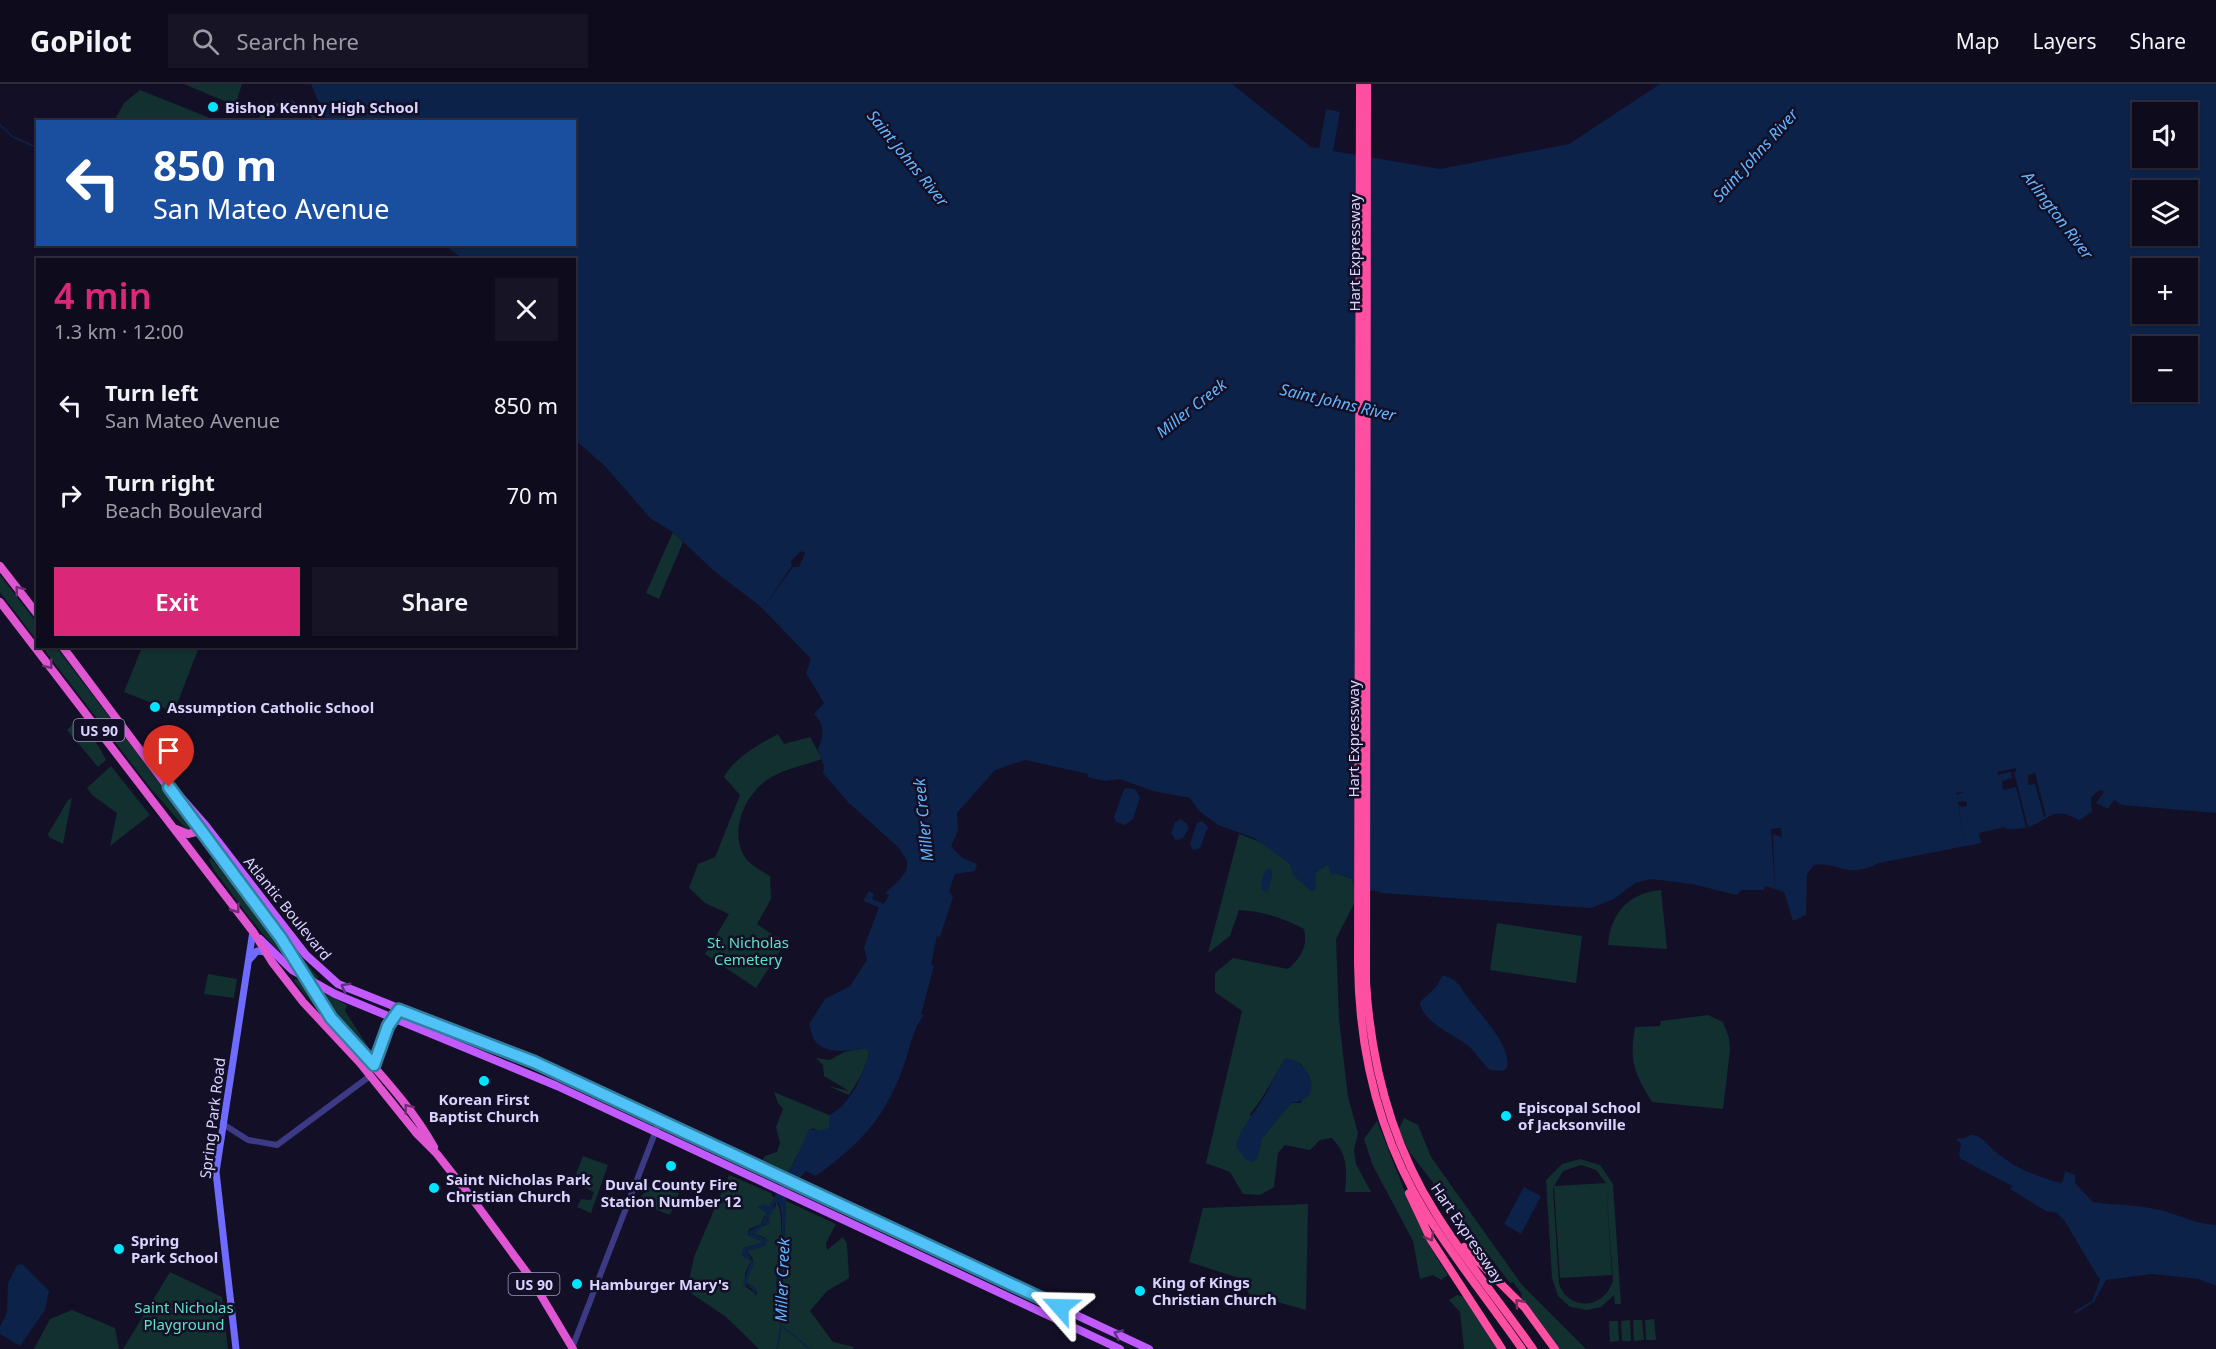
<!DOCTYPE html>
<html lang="en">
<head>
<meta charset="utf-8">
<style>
  body { margin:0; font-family:"Noto Sans",sans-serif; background:#171425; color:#f1f3f6; height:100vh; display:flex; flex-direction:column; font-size:22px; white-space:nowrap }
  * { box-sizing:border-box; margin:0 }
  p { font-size:20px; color:#9b9ba3 }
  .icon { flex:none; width:33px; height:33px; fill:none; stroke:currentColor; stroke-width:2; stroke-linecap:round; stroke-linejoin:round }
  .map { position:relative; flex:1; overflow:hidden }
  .details { position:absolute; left:36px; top:174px; width:540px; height:390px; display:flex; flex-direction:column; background:#0e0b1c; border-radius:0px; box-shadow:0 2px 4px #0004,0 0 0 2px #2e2b3b }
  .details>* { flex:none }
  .guide { position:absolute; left:36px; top:36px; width:540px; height:126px; border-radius:0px; box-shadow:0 2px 4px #0004,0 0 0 2px #2e2b3b; background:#1a4fa0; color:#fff; overflow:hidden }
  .fabs { position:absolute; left:2132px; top:18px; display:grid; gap:12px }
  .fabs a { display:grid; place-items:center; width:66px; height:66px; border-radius:0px; background:#0e0b1c; box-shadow:0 2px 4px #0004,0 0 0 2px #2e2b3b; font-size:30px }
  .pin { position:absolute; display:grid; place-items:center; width:51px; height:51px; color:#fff; margin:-62px -26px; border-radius:50% 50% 50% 0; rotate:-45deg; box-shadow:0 0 6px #0007 }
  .pin .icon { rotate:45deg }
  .me { position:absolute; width:66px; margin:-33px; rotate:295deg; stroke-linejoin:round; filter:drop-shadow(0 0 4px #0008) }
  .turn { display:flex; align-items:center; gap:21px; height:126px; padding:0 18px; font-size:27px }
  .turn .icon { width:78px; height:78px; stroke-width:2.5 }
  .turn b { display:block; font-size:42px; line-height:51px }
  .round { display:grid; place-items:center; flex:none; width:63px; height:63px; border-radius:0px; background:#171425 }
  .headline { display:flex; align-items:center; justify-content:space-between; height:102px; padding:0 18px }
  h1 { font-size:36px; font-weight:600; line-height:45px; color:#db2777 }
  .cta { display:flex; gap:12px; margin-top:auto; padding:12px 18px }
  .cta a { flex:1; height:69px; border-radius:0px; background:#db2777; color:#fff; font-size:24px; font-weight:600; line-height:69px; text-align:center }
  .cta a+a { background:#171425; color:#f1f3f6 }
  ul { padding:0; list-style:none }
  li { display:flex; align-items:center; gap:18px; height:90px; padding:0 18px }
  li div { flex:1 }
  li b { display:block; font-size:22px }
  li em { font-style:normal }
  header { display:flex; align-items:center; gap:36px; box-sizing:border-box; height:84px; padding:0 30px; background:#0e0b1c; border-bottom:2px solid #2e2b3b }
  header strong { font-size:28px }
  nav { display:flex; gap:33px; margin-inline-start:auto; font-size:21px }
  .search { width:420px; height:54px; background:#171425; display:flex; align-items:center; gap:15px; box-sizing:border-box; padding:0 21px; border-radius:0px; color:#9b9ba3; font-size:22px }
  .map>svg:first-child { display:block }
  .green { fill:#12302f; fill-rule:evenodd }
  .water { fill:#0c2248; fill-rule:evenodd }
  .pier { fill:#130f26 }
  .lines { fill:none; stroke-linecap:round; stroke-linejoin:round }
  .stream { stroke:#0c2248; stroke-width:1.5 }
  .tertiary { stroke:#3d3a85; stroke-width:6 }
  .secondary { stroke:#6f6bff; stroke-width:7 }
  .primary { stroke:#c25bff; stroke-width:8 }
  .trunk { stroke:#e055d1; stroke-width:8 }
  .motorway { stroke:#ff4fa3; stroke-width:8 }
  .trunk-bridge { stroke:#e055d1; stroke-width:8 }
  .oneway { stroke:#6f2e73 }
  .oneway2 { stroke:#623188 }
  .oneway3 { stroke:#7d2c5e }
  .route-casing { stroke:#337fa1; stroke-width:15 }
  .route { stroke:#4fc3f7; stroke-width:10 }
  .poi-dot { fill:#00e5ff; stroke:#130f26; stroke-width:2 }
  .labels { text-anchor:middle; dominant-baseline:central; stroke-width:5; stroke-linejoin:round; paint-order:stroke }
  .shield { fill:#130f26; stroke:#9e99be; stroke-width:1.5 }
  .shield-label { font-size:14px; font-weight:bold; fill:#d9d4ff }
  .poi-label { font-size:15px; font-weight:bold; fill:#d9d4ff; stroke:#130f26; text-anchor:start }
  .street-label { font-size:15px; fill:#d9d4ff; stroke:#130f26 }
  .park-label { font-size:15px; fill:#5fe0c0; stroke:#130f26 }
  .water-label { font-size:16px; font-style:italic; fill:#62b6ff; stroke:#130f26 }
</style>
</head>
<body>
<header>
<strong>GoPilot</strong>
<div class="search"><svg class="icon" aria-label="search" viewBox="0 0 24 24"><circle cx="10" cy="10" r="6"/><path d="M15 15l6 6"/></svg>Search here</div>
<nav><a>Map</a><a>Layers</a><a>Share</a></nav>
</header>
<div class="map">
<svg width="2216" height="1265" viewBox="0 0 2216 1265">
  <rect width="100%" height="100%" fill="#130f26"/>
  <path class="green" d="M184,0H242L237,16L229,19Z
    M140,6L215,36L216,37H114L124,19Z
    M290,16L308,23L318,37H314C303,15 274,15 263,37H258L266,17L270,21Z
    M673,448L683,458L659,515L646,509Z
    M0,491L37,539V557L0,508Z
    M42,563H56L182,728L191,746H187L152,706Z
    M142,563H199L174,628L124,608Z
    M78,635L99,663L106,676L98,683L67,646Z
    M778,650L784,660L810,653L822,675C803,682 777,686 762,700C742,717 731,749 744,772C748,780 762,787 770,792L771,815L757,840L785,859L756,904L705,870L729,830L705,819L689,804L698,780L715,773L740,711L724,693C734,674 759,660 778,650Z
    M111,682L150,731L110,762L117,729L92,711L87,704Z
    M72,714L63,760L49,753L48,750L68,716Z
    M1239,750L1266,760L1314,799L1316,788L1328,780L1335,789L1352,795L1357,814L1336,855L1339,935L1348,1013L1358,1049L1354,1066L1356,1080L1371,1108H1345C1347,1086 1348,1071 1332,1054L1320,1056L1310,1066L1285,1061L1278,1069L1274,1103L1260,1111L1243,1110L1230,1088L1206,1079L1242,927L1215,908V889L1233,874L1288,885C1301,873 1308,863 1304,845C1283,834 1262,827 1239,826L1230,852L1208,869ZM1286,974L1300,979L1310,993L1301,1019H1291L1262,1054L1250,1030C1265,1013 1273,993 1286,974Z
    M211,774L278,857L285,852L318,893L316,896C272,871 245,826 214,786L209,776Z
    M1661,806L1667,865L1608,861C1611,828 1629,809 1661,806Z
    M1497,839L1582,852L1576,899L1490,886Z
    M208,890L237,895L234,914L204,910Z
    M295,895L302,897L334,946L294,897Z
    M317,905L347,921L345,927L371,967L343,941Z
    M1708,931L1723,938L1729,954L1730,966L1723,1025L1652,1018C1634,988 1629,978 1635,943L1660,942L1661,937Z
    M865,964L869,968C866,985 858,997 849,1011L828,1002L849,1007L824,992L823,981L816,974L830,976L844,968Z
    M774,1008L829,1031V1045L819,1047L812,1044L788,1089L762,1077L765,1072L777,1068L780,1059L776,1043L783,1025L778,1019Z
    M1404,1034L1418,1041L1431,1073L1522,1201L1586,1265H1558L1521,1214L1522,1210L1513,1198L1510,1199L1408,1066L1399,1045Z
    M1377,1037C1398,1088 1417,1146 1448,1191L1441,1196L1433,1191L1420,1195L1413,1157L1373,1082L1364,1055Z
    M583,1072L608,1081L591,1129L577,1123L581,1115L591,1116L594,1108L573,1098Z
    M1580,1075L1600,1081L1613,1100L1621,1220H1615L1614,1211L1601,1223L1587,1226L1570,1223L1558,1212L1552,1194L1546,1096L1562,1080ZM1581,1081L1596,1086L1606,1099L1554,1102L1563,1087ZM1606,1099L1613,1196C1606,1224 1570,1229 1559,1200L1553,1105L1554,1103L1560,1194L1612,1191Z
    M729,1091L771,1109L773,1113L777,1112L768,1124L760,1123L767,1128L760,1141L749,1145L748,1151L764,1158L744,1164L743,1172L751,1177L745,1189V1202L757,1211L756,1205L746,1198L753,1175L746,1167L765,1162L766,1154L751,1148L767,1140L771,1124L775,1125L776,1118C787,1127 777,1187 776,1203L784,1210L782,1201L786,1117L836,1140L826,1159L827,1166L843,1153L847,1160L849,1194L827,1207L810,1227L833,1258L854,1263L853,1265H759L725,1232L692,1210L688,1201L694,1173Z
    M652,1100L679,1109L670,1131L640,1119L639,1115Z
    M1308,1120L1306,1226L1249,1210L1242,1195L1189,1178L1203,1124Z
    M170,1188L222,1213L228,1265H123Z
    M1457,1211L1465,1213L1498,1265H1464L1460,1228L1449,1216Z
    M72,1226L115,1244L119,1265H34L50,1235Z
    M1654,1235L1656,1256H1646L1645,1236Z
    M1630,1236L1631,1257H1622L1621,1237Z
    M1633,1236H1642L1644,1256L1634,1257Z
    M1609,1237H1618L1619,1257L1610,1258Z"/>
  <path class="water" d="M311,0H1232L1311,63L1319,64L1326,25L1340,28L1333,67L1440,85L1569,60L1660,0H2216V729L2122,721L2114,716L2108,725L2096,719L2104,708L2100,706L2091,713L2092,728L2079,736C2054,723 2053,732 2031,742C2024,745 2014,745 2006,745L2005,743L1979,749L1981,759L1879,779C1845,796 1841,777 1814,781L1807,790L1806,831L1793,837L1784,808L1765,802L1764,806H1741L1737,811L1692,800L1651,795L1635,799L1614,815L1591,824L1381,809L1373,806L1357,814L1352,795L1335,789L1331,792L1328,780L1316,788V805L1312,808L1293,791L1290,780L1254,754L1218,741L1199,727L1190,714L1153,707L1120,695L1105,697L1088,693V690L1025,676L995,686L957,729L958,747L951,762L962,774L977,780L975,787L955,790L949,807L953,813L940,853L937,852L931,880L934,882L921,930L924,931C911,947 910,968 901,989C882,1038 858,1061 816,1092L806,1087L790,1104L786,1117L782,1201L784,1211L778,1210C770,1183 790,1142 778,1118L774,1120L775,1125L772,1124L773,1126L767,1135L770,1137V1141L765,1140L756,1148H751L768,1156L765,1162L746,1167L754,1179L746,1198L756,1205L755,1213L753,1206L743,1199L751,1177L741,1170L744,1164L764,1158L751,1153L747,1148L760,1141L767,1129L757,1123L766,1120L768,1124L796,1075L809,1045L819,1047L829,1044V1031C849,1023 865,989 869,968L865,964C849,967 823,972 813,954C811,949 811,944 809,940L825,915L850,902L867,876L864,863L879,823L863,817L869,807L874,810L872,815L884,820L889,811L885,809C894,801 909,790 907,778C906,773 901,769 900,765L848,718L823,689L824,682L818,665C824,651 825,642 814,630L824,619L806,589L811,575L760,522L714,487L673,448L651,435L605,382L575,356L574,176L463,175L445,161L574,160V38L327,37ZM2142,28H2187V74H2142ZM2142,106H2187V152H2142ZM2142,184H2187V230H2142ZM2142,262H2187V308H2142Z
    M1129,704L1135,705L1140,713L1133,735L1125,741L1116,738L1114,733L1124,705Z
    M1181,735L1186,739L1189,744L1183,754L1176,757L1171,749L1175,738Z
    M1202,737L1208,743L1200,764L1193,766L1190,760L1197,739Z
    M1269,784L1273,787L1268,808L1262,806C1260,799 1262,788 1269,784Z
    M1443,891L1454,896L1461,903C1471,923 1513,959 1507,984L1503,987L1490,986C1481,978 1476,968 1467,961C1453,950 1422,938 1420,918L1436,903Z
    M1286,974C1311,977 1326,1017 1291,1019L1262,1054L1259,1070L1254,1078L1246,1076L1236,1062C1241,1042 1252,1033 1262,1016C1271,1002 1276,988 1286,974Z
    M1970,1051C1982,1050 1988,1062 1997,1069C2017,1085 2036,1092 2060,1099L2063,1097L2065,1087L2075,1091V1099L2093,1118C2118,1122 2143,1120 2167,1128C2184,1133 2197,1140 2216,1141V1202L2199,1195L2152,1190L2106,1196L2094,1218L2075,1230V1227L2092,1217L2100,1196L2064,1136L2057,1129L2046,1127L2010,1105L2012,1102L1961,1075L1959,1071L1961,1060L1956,1055L1965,1054Z
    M1524,1103L1541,1112L1521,1150L1504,1140Z
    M22,1180L49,1207L45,1226L20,1262L0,1250V1243L7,1228L8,1199L17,1181Z"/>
  <path class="pier" d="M801,467L805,469L799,483H793L763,524L792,482L791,477Z
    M2016,684V688H2014L2028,743H2026L2016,703L2003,706L2002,697L2012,694L2011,688L1998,691L1997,688Z
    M2035,689L2046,732L2044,733L2035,700L2029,701L2028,697V691Z
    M1956,705V709L1964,708L1957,711L1958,718L1966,717L1967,722L1962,723L1958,720L1965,762Z
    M1781,744L1782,753L1773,750L1775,805L1771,745Z"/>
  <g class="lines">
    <path class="stream" d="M0,41L13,53L38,64
      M783,1243L810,1265
      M777,1265L781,1244V1211"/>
    <path class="tertiary" d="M374,981L388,942L399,926
      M223,1040L248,1056L277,1061L370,992
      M572,1264L660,1036"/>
    <path class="secondary" d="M249,876L257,867L266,868
      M236,1265L216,1088L253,847"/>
    <path class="primary" d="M163,693L206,742L306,871L338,900L534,978L1149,1265
      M260,855L292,886L335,910L557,1002L1120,1265"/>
    <path class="trunk" d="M0,482L38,531
      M0,518L254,849L272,878L303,918L360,979L417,1050L437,1070L474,1117L530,1193L573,1265
      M62,562L266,834
      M176,745L188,750L200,747
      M320,919C357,968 404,1009 434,1063"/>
    <path class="motorway" d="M1360,0L1358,880C1359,969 1380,1055 1427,1131C1456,1177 1491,1220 1522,1265
      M1367,0L1366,898C1371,980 1391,1058 1435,1128C1464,1175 1501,1219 1533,1265
      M1409,1109L1431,1156L1502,1265
      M1464,1163L1525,1224L1555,1265"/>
    <path class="trunk-bridge" d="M266,834L320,919"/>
  </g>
  <defs><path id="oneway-chevron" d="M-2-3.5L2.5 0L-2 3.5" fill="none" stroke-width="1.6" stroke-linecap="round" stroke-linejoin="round" transform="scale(1.5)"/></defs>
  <g class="oneway">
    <use href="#oneway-chevron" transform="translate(19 506) rotate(-128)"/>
    <use href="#oneway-chevron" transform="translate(49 581) rotate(52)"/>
    <use href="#oneway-chevron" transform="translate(236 825) rotate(53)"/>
    <use href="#oneway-chevron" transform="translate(408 1024) rotate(-128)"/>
  </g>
  <g class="oneway2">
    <use href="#oneway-chevron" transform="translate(345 903) rotate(-152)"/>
    <use href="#oneway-chevron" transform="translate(1118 1250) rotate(-155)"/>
  </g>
  <g class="oneway3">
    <use href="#oneway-chevron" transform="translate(1430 1153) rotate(61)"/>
    <use href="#oneway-chevron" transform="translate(1519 1219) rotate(-132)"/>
  </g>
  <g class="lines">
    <defs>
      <path id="route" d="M169,703L281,854L331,934L374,981L388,942L399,926L534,978L1060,1223"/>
    </defs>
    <use href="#route" class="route-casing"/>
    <use href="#route" class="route"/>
  </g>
  <g class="poi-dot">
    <circle cx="213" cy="23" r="6"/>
    <circle cx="155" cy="623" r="6"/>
    <circle cx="484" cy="997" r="6"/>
    <circle cx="1506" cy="1032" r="6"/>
    <circle cx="671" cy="1082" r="6"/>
    <circle cx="434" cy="1104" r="6"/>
    <circle cx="119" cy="1165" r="6"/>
    <circle cx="577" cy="1200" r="6"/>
    <circle cx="1140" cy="1207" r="6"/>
  </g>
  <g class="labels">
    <g class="shield">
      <rect x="73.5" y="635" width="51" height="22" rx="4.5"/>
      <rect x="508.5" y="1189" width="51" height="22" rx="4.5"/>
    </g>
    <g class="shield-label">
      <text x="99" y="646">US 90</text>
      <text x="534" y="1200">US 90</text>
    </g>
    <g class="poi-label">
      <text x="225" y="23">Bishop Kenny High School</text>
      <text x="167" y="623">Assumption Catholic School</text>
      <text x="484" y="1015" text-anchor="middle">Korean First<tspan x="484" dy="17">Baptist Church</tspan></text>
      <text x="1518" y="1023">Episcopal School<tspan x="1518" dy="17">of Jacksonville</tspan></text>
      <text x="446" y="1095">Saint Nicholas Park<tspan x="446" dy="17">Christian Church</tspan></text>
      <text x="671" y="1100" text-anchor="middle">Duval County Fire<tspan x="671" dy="17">Station Number 12</tspan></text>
      <text x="131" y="1156">Spring<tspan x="131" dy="17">Park School</tspan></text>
      <text x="1152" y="1198">King of Kings<tspan x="1152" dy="17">Christian Church</tspan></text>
      <text x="589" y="1200">Hamburger Mary's</text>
    </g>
    <g class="street-label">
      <text transform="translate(1354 169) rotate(-90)">Hart Expressway</text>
      <text transform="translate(1353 655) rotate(-90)">Hart Expressway</text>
      <text transform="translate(288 824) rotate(51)">Atlantic Boulevard</text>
      <text transform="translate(212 1034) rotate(-83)">Spring Park Road</text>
      <text transform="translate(1468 1149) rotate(56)">Hart Expressway</text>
    </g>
    <g class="park-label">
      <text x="748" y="858">St. Nicholas<tspan x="748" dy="17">Cemetery</tspan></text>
      <text x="184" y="1223">Saint Nicholas<tspan x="184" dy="17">Playground</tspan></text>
    </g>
    <g class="water-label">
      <text transform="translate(1755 71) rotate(-48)">Saint Johns River</text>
      <text transform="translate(908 74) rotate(51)">Saint Johns River</text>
      <text transform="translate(2058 131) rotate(53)">Arlington River</text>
      <text transform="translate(1338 318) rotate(13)">Saint Johns River</text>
      <text transform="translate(1191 324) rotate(-38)">Miller Creek</text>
      <text transform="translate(923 736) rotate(-96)">Miller Creek</text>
      <text transform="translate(782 1196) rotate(-88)">Miller Creek</text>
    </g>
  </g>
</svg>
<div class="fabs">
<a><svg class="icon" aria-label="sound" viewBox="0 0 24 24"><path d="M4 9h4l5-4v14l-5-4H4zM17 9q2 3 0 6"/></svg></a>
<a><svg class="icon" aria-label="layers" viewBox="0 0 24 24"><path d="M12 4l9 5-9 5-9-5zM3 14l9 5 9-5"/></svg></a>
<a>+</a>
<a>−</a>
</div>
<div class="pin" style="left:169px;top:703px;background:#d93025"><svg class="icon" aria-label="arrive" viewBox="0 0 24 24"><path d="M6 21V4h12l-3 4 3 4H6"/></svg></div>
<svg class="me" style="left:1060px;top:1223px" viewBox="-20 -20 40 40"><path d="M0-17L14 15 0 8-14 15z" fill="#4fc3f7" stroke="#fff" stroke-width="4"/></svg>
<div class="guide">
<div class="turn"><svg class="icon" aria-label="left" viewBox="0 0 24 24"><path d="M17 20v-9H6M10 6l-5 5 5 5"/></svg><div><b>850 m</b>San Mateo Avenue</div></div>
</div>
<section class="details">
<div class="headline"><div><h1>4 min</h1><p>1.3 km · 12:00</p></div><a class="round"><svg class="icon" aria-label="close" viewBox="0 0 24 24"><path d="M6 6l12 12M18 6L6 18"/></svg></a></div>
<ul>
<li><svg class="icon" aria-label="left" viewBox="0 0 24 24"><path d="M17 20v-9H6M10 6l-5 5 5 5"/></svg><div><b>Turn left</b><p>San Mateo Avenue</p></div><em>850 m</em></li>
<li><svg class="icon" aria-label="right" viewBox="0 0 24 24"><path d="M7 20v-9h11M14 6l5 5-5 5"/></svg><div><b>Turn right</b><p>Beach Boulevard</p></div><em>70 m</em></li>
</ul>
<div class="cta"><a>Exit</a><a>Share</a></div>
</section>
</div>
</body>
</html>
